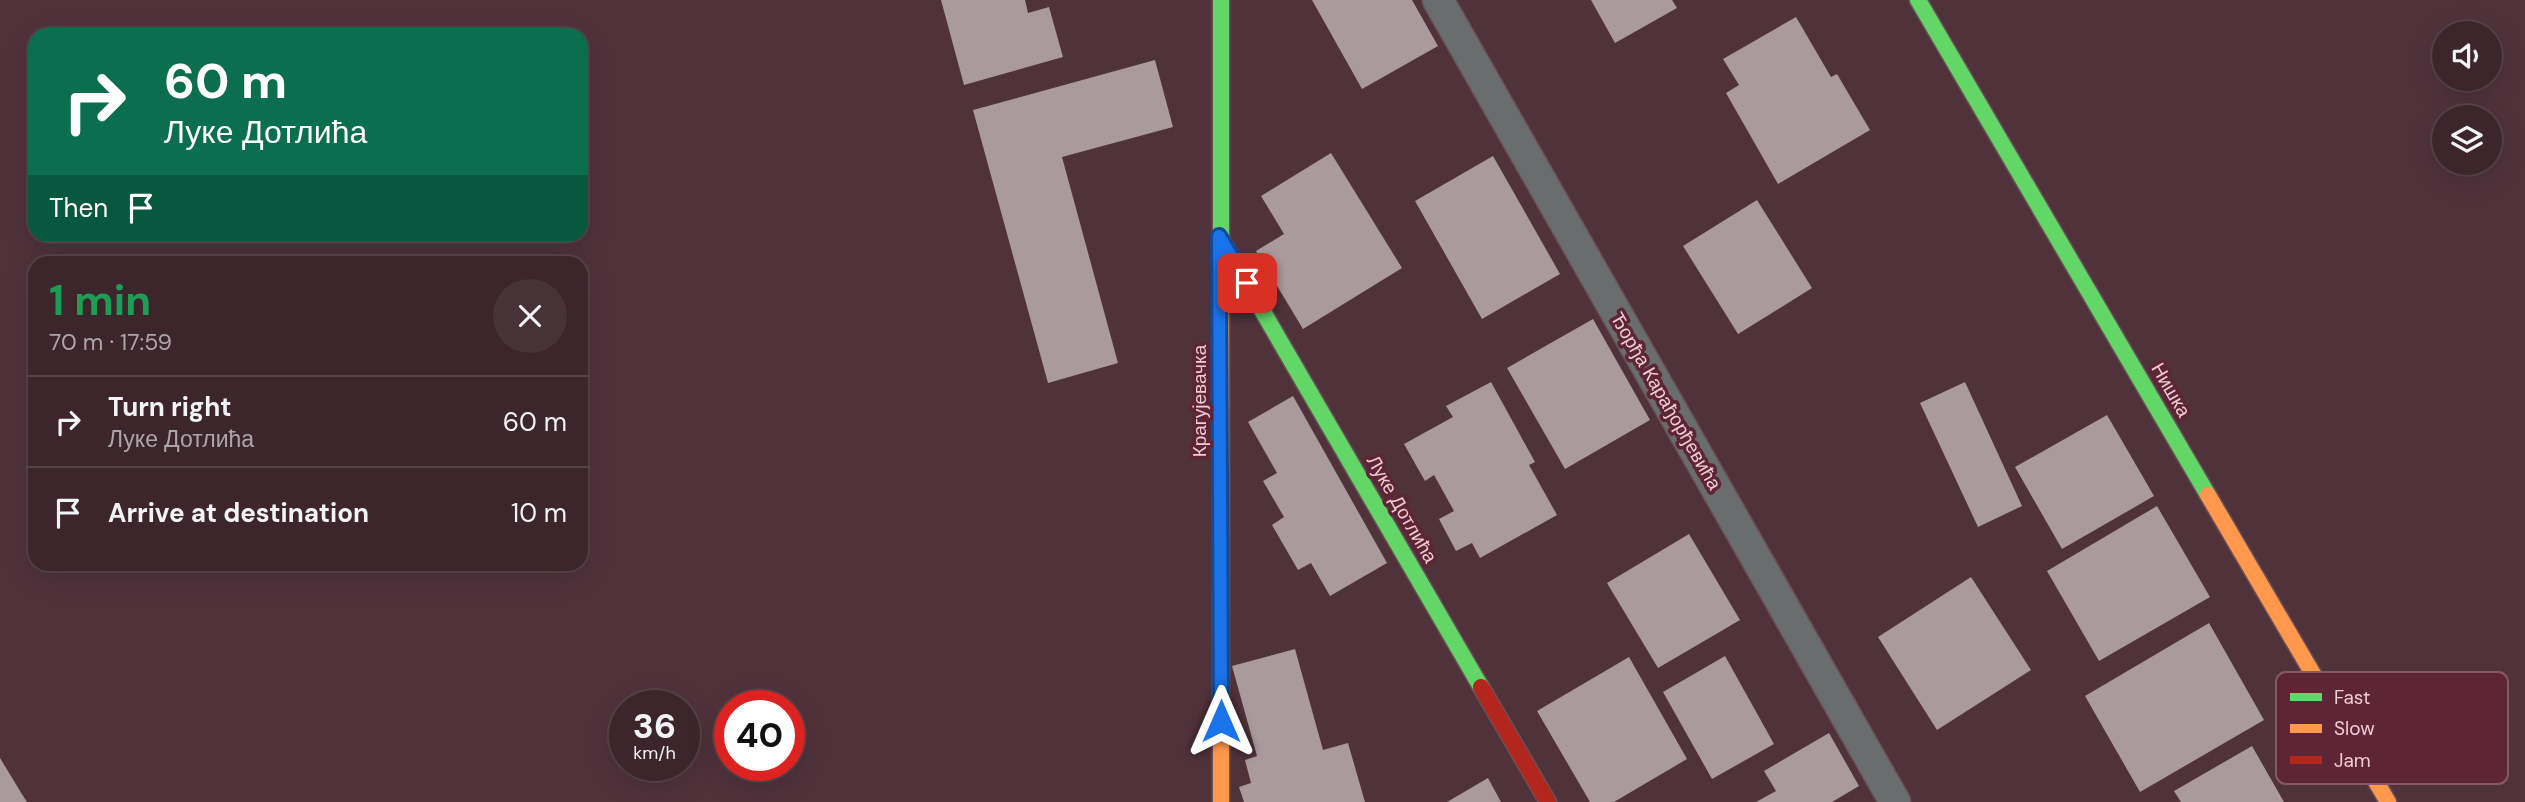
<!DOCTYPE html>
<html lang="en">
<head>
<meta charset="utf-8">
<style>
  body { margin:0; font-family:"DM Sans",sans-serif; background:#473238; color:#f1f3f6; height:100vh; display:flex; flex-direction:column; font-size:26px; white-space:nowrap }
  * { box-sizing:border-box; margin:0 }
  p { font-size:23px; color:#aca5a9 }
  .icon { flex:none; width:38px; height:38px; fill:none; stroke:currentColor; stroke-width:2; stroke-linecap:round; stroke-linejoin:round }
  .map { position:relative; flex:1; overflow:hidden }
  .sheet { position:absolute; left:28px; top:256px; width:560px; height:315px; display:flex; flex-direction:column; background:#3c262c; border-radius:21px; box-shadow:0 7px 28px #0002,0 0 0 2px #554348 }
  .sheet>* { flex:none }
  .top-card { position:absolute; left:28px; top:28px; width:560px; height:214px; border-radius:21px; box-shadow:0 7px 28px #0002,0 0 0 2px #554348; background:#0b6e4f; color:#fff; overflow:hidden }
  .tools { position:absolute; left:2432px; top:21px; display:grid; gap:14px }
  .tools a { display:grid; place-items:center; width:70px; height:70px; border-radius:50%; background:#3c262c; box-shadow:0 7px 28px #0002,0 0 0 2px #554348; font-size:35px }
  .speed { position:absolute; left:609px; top:690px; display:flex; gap:14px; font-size:35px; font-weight:700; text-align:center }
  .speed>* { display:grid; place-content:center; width:91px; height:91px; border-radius:50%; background:#3c262c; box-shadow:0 7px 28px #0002,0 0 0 2px #554348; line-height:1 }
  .speed small { font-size:18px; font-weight:400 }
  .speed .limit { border:10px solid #d22; background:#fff; color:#111 }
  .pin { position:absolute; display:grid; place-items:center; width:60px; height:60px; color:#fff; margin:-30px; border-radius:14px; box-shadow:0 4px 10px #0006 }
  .me { position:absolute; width:77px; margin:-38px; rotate:0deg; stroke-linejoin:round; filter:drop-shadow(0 0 5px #0008) }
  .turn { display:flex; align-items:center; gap:24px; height:147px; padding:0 21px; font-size:32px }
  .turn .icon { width:91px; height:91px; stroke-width:2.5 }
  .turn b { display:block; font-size:49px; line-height:60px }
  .then { display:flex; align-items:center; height:66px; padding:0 21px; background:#0003; gap:14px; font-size:26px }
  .round { display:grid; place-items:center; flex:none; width:74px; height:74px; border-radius:37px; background:#473238 }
  .headline { display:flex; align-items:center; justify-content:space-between; height:119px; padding:0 21px }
  h1 { font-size:42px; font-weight:700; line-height:52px; color:#1e9e55 }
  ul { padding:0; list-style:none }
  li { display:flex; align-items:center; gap:21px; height:91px; padding:0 21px; border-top:2px solid #554348 }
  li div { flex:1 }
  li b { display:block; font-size:26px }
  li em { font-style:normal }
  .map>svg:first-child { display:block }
  .building { fill:#aa999d }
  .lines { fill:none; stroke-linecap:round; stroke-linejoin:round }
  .lane-casing { stroke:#6a5057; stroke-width:33 }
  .fast-casing { stroke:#6a5057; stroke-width:19 }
  .slow-casing { stroke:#6a5057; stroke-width:19 }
  .jam-casing { stroke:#6a5057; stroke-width:19 }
  .lane { stroke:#696d6d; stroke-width:30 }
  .fast { stroke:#63d668; stroke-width:16 }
  .slow { stroke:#ff974d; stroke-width:16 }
  .jam { stroke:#b3261e; stroke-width:16 }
  .route-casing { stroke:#114b97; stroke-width:18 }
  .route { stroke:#1a73e8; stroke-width:12 }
  .labels { text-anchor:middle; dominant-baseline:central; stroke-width:7; stroke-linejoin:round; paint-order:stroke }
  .street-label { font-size:19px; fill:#f0ccd4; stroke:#5d2536 }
  .key { fill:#5d2536; stroke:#895765; stroke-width:2 }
  .key-label { font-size:19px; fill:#f0ccd4 }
</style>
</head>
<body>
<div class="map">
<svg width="2525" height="802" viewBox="0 0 2525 802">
  <rect width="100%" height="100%" fill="#50323b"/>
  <path class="building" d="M941,0H1025L1028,13L1049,7L1063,57L964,85Z
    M1312,0H1412L1438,46L1362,89Z
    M1591,0H1672L1677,8L1615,43Z
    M1796,17L1831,77L1837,74L1870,130L1778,184L1726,93L1739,85L1723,59Z
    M1155,60L1173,127L1062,157L1118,363L1048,383L973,110Z
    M1331,153L1402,268L1303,329L1256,251L1284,234L1261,196Z
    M1493,156L1560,274L1482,319L1415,201Z
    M1757,200L1812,288L1738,334L1683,246Z
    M1593,319L1650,420L1565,469L1507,368Z
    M1491,382L1535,462L1529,465L1557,515L1480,558L1472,543L1456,551L1439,519L1454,511L1434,475L1425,481L1404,444L1453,417L1446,406Z
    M1965,382L2022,506L1978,527L1920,403Z
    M1293,396L1387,563L1330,596L1311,563L1298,570L1272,525L1284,517L1263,481L1277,473L1248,422Z
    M2107,415L2154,496L2062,549L2015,467Z
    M2157,506L2210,597L2099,661L2047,571Z
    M1689,534L1740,620L1658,668L1607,583Z
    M1971,577L2031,670L1937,730L1878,637Z
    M2209,623L2264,720L2140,792L2085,696Z
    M1295,649L1323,750L1348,743L1365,802H1244L1239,787L1251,783L1245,760L1257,756L1232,666Z
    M1725,656L1774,744L1712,779L1663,692Z
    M1629,657L1687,759L1614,802H1590L1537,711Z
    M1829,733L1859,786L1832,802H1756L1776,791L1764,771Z
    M2252,746L2284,802H2181L2174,791Z
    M0,758L20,791L27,802H0Z
    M1488,778L1501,802H1447Z"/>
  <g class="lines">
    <defs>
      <path id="lane" d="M1438,0L1895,802"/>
      <path id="fast" d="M1221,0V260
        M1918,0L2208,495
        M1220,238L1481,687"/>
      <path id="slow" d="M1221,260V802
        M2208,495L2388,802"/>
      <path id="jam" d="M1481,687L1548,802"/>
    </defs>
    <use href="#lane" class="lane-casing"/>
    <use href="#fast" class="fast-casing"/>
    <use href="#slow" class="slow-casing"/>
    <use href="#jam" class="jam-casing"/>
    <use href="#lane" class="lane"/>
    <use href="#fast" class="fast"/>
    <use href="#slow" class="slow"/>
    <use href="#jam" class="jam"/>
  </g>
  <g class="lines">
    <defs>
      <path id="route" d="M1221,721L1219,236L1247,283"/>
    </defs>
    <use href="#route" class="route-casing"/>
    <use href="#route" class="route"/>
  </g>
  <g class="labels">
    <g class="street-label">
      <text transform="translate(2171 390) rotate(60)">Нишка</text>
      <text transform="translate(1199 401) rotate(-90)">Крагујевачка</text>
      <text transform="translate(1666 401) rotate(60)">Ђорђа Карађорђевића</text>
      <text transform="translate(1402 509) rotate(60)">Луке Дотлића</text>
    </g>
  </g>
  <rect x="2276" y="672" width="232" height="112" rx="10" class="key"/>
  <rect x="2290" y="693" width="32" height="8" fill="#63d668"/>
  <rect x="2290" y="724" width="32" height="9" fill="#ff974d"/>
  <rect x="2290" y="756" width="32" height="8" fill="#b3261e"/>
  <g class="key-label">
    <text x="2334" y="704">Fast</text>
    <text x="2334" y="735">Slow</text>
    <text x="2334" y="767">Jam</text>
  </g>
</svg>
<div class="tools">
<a><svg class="icon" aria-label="sound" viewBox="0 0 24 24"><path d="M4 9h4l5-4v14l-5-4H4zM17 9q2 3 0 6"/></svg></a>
<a><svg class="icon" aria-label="layers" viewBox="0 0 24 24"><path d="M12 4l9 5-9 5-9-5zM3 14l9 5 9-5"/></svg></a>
</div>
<div class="speed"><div>36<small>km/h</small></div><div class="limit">40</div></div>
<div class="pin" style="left:1247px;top:283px;background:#d93025"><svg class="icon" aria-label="arrive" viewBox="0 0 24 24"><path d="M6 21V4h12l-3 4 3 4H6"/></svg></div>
<svg class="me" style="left:1221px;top:721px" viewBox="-20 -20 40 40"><path d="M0-17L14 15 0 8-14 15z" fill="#1a73e8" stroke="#fff" stroke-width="4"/></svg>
<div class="top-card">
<div class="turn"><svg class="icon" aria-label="right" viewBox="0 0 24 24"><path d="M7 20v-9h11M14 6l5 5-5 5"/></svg><div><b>60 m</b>Луке Дотлића</div></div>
<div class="then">Then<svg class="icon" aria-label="arrive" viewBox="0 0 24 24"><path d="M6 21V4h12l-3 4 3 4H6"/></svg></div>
</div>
<section class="sheet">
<div class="headline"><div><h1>1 min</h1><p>70 m · 17:59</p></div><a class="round"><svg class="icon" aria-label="close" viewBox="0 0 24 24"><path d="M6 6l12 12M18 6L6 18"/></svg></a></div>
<ul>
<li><svg class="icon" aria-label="right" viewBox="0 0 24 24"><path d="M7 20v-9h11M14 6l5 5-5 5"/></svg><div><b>Turn right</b><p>Луке Дотлића</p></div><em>60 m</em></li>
<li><svg class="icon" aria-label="arrive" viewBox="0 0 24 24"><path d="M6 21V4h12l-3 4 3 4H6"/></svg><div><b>Arrive at destination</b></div><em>10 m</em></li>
</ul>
</section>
</div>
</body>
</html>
